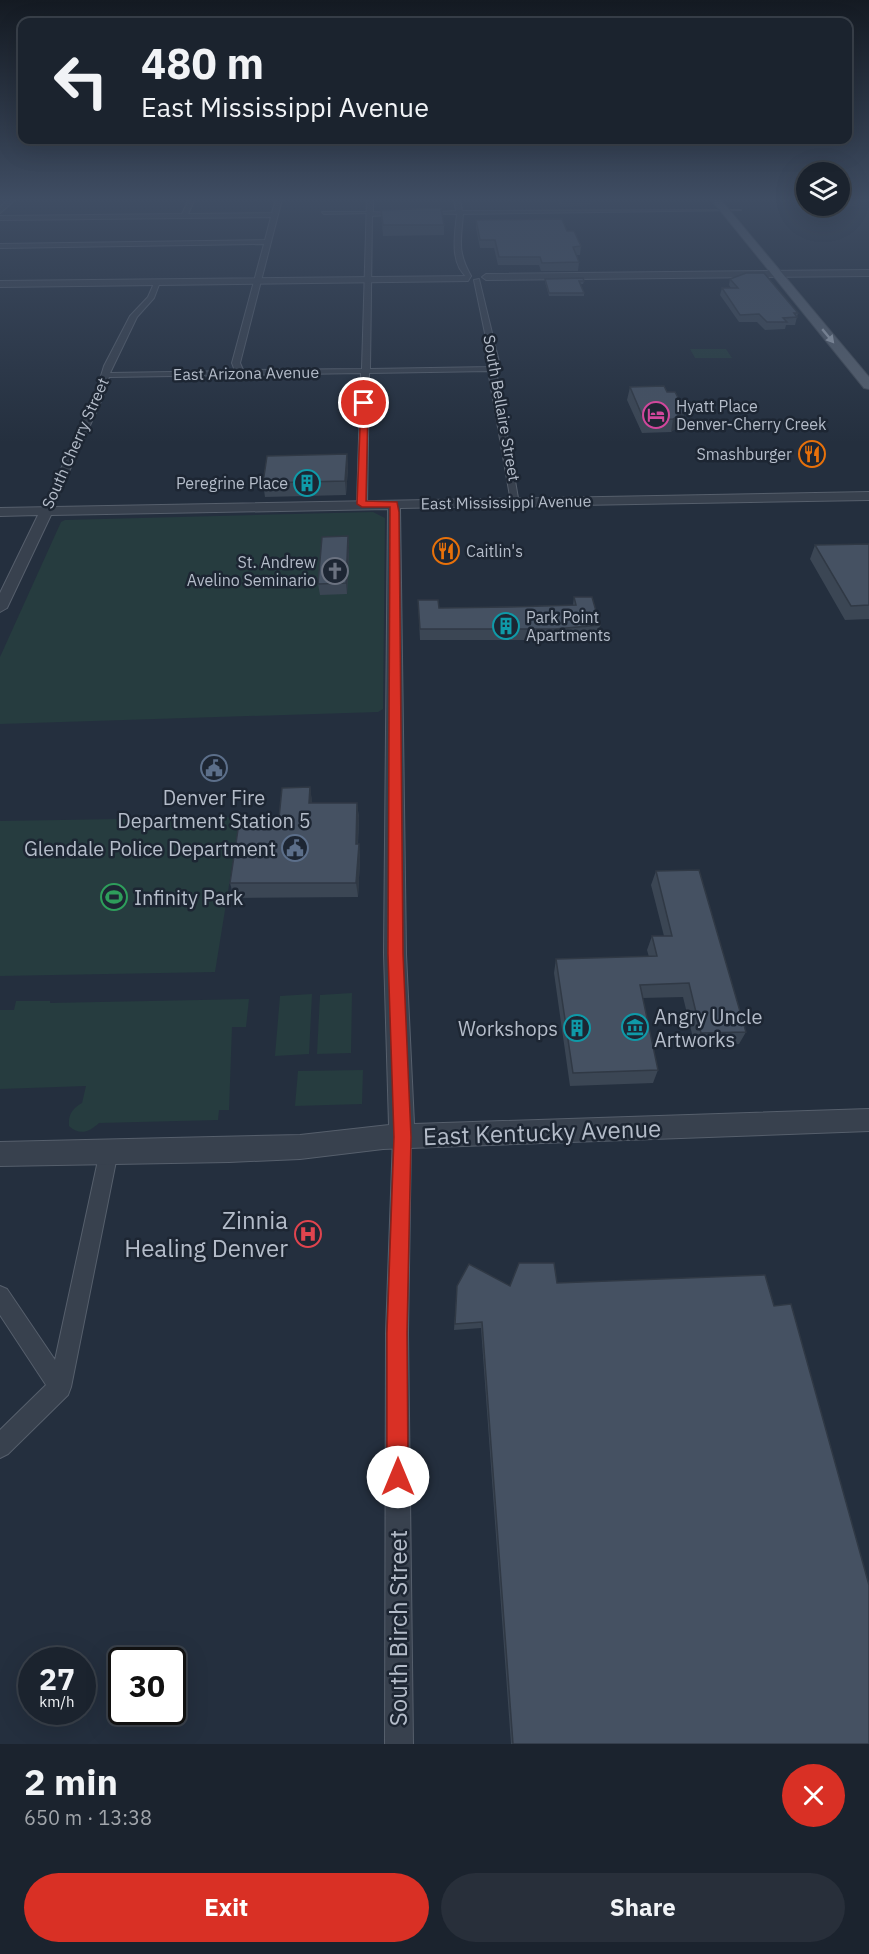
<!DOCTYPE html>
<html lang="en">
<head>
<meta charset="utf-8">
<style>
  body { margin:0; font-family:"IBM Plex Sans",sans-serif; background:#282f3a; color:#f1f3f6; height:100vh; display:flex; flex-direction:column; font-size:22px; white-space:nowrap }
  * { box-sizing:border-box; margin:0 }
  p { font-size:20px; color:#a0a4aa }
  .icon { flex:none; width:33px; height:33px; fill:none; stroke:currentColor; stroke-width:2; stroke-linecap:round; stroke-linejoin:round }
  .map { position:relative; height:1744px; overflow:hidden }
  .details { display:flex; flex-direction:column; background:#1b232e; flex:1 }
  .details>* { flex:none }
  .banner { position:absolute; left:18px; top:18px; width:834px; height:126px; border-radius:12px; box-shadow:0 6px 24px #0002,0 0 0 2px #39404a; background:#1b232e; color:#f1f3f6; overflow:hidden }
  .fabs { position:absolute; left:796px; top:162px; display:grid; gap:12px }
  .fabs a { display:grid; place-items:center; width:54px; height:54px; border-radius:50%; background:#1b232e; box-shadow:0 6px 24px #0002,0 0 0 2px #39404a; font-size:30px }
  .speed { position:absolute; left:18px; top:1647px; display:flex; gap:12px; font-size:30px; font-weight:700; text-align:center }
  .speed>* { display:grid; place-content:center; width:78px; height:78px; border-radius:50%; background:#1b232e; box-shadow:0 6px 24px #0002,0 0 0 2px #39404a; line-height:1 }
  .speed small { font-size:15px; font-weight:400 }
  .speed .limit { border:3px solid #111; border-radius:9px; background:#fff; color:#111 }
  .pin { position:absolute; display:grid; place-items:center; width:51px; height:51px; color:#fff; margin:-26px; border:3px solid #fff; border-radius:50%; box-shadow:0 2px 6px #0007 }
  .me { position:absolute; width:66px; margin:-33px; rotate:0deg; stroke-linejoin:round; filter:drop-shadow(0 0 4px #0008) }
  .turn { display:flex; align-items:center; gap:21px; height:126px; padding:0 24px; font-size:27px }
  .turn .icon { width:78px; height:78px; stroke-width:2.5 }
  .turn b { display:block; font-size:42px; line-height:51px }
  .round { display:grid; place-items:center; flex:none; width:63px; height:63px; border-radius:32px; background:#282f3a }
  .overview { display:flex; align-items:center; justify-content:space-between; height:102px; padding:0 24px }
  h1 { font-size:36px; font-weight:700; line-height:45px }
  .button { display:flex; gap:12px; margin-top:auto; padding:12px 24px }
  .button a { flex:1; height:69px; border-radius:36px; background:#d93025; color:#fff; font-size:24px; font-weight:700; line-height:69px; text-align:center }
  .button a+a { background:#282f3a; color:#f1f3f6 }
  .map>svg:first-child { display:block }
  .green { fill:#263c3f }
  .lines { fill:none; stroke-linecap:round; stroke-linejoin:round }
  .pedestrian-casing { stroke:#565f6c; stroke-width:2 }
  .minor-casing { stroke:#565f6c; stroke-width:2 }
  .tertiary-casing { stroke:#565f6c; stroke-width:2 }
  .primary-casing { stroke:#414a57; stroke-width:2 }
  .pedestrian { fill:#38414e; fill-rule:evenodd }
  .minor { fill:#38414e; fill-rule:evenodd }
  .tertiary { fill:#38414e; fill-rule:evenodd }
  .primary { fill:#56606e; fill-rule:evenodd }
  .wall { fill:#3b4654 }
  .shaded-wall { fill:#303945 }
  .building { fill:#455162; stroke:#303945; stroke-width:1.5 }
  .oneway { fill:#a1aab7 }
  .route { fill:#d93025; stroke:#8d1f18; stroke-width:1.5 }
  .labels { text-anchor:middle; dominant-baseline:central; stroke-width:5; stroke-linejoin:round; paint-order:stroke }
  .far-street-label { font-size:16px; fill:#b4bcc9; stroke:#1d2633 }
  .far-poi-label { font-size:16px; fill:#b4bcc9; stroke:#1d2633; text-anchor:start }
  .poi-label { font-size:20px; fill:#b4bcc9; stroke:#1d2633; text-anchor:end }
  .near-street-label { font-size:24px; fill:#b4bcc9; stroke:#1d2633 }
  .near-poi-label { font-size:24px; fill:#b4bcc9; stroke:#1d2633; text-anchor:end }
</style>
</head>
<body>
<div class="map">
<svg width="869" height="1744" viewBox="0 0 869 1744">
  <rect width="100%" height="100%" fill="#242f3e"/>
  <path class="green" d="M690,349H726L732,358H695Z
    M373,512L385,518L383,709L378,712L0,724V657L61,522L65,520Z
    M240,817L215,972L0,976V821Z
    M352,993L351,1053L317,1054L320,995Z
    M312,994L309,1054L275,1056L280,996Z
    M249,999L246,1027H232L229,1110H219L218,1120L99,1123C89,1132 80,1136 69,1126C68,1114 73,1108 82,1103L86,1086L0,1089V1010H14L16,1001H50V1003Z
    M363,1070L362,1104L295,1106L298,1071Z"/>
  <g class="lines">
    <defs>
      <path id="pedestrian" d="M322,212H370L372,213L324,214Z"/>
      <path id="minor" d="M189,199H195L188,214L272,213L276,199H282L240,363L243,370L362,369L367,199H373V212L402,214L372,216L370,369L492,367L474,280L479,279L500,366L497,376L519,504L511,502L489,376L490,371L369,373L367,504L362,507L357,504L361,373L109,377L102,399L51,511L42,513L41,511L94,399L104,366L130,316L148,297L155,281L160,282L154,298L137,317L110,373L235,371L232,363L264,244L0,248V244L265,240L271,217L0,220V216L182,214Z
        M454,199H460L462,211L741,210L463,214C461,241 457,251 471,276L468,278C449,264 455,234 457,214L420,213L456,211Z
        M402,1128L409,1131L411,1137L408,1333L413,1744H385L386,1333L393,1137L395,1131Z
        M109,1142L116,1145L118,1151L71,1387L68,1395L8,1454L0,1458V1430L46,1385L0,1315V1286L7,1289L55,1360L100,1151L102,1145Z"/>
      <path id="tertiary" d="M8,199H16L0,213V207Z
        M869,270V276L486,280L482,277L486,274Z
        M471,276L468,281L0,287V281Z
        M869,492V500L400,508L406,954L414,1124L869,1109V1131L383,1149L300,1159L229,1162L0,1166V1142L300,1135L389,1125L384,954L388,509L51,515L7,608L0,612V593L38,515L0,516V508Z"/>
      <path id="primary" d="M711,199H720L869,377V389L864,388Z"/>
    </defs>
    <use href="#pedestrian" class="pedestrian-casing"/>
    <use href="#minor" class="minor-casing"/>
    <use href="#tertiary" class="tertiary-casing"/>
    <use href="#primary" class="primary-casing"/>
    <use href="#pedestrian" class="pedestrian"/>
    <use href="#minor" class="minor"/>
    <use href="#tertiary" class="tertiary"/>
    <use href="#primary" class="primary"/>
  </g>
  <path class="wall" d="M557,199H591L590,205L561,207Z
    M840,199H858L856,206H827H840Z
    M381,210L444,225V235L383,236Z
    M476,220L567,231L581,246L580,255H576L579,262L578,271H541L539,265H498L494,248H480L476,228Z
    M545,279L584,281L583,284H580L584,293V296H549L545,282Z
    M730,279L798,313L795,325H786L785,329L765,330L757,322H739L720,295L722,288H731L729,285Z
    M630,387L682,424L671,432L642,433L627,400Z
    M347,454L348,468L346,495L265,497L263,483Z
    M348,536L349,547L347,594L320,595L318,584Z
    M869,544V619L845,620L810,559L815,545Z
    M574,597L600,625L598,636L554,640H420L418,600L439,608L573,605Z
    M310,787L312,803H357L359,818L358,844H359L360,859L358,897L234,898L230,883Z
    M656,871L746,1032L739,1044L695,1046L683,997L642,998L658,1070L653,1083L570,1086L554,973L556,959L649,957L647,950L652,936H664L651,885Z
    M557,1283L869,1744H511L481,1328L454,1330L457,1286H510Z"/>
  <path class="shaded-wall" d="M562,199H591L590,205L561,207Z
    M685,411L682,424L671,432L673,419Z
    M347,454L348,468L346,495L345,481Z
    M348,536L349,547L347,594L346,583Z
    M310,787L312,801L311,818L309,803Z
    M357,803L359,818L357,859L356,844Z
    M359,844L360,859L358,897L356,883Z"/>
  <path class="building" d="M441,208L444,225H383L381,210Z
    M562,219L567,231H574L581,246L573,247L579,262L542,263L540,257H499L495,240H480L476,220Z
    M746,273H764L798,313H794L797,317L783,318L787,322H767L759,314L740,315L722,288H738L730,279Z
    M583,278L584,281H579L584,293H549L545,279Z
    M664,386L667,392H675L685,411L673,419L644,420L630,387Z
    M347,454L345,481L263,483L267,456Z
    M348,536L346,583L318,584L322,537Z
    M869,544V605L851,606L815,545Z
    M574,597H592L600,625L555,629H420L418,600H438L439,608L510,607L576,605Z
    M310,787L309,803H357L356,844H359L356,883H230L239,823L279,818L282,788Z
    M699,870L746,1032L701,1033L689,983L640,985L658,1070L573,1073L556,959L657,956L652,936H672L656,871Z
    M519,1263H554L557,1283L765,1275L774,1306L791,1304L869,1585V1744H513L482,1322L455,1324L457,1286L469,1264L510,1286Z"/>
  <defs><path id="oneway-solid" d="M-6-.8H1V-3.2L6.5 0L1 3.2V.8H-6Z" transform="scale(1.5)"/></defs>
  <use class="oneway" href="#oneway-solid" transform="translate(828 336) rotate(50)"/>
  <linearGradient id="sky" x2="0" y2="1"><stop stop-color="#141a22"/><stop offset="0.45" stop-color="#3f4d63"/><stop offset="1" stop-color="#3f4d63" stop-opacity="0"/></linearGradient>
  <rect width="869" height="443" fill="url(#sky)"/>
  <path class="route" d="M364,401L368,403L366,501L397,502L399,512L403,954L411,1137L407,1333L408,1477L405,1485L398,1488L390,1485L387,1477V1333L394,1137L388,954L390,512V507H362L357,504L361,403Z"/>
  <defs>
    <symbol id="hotel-ring" viewBox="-11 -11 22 22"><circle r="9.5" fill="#1d2633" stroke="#d1479c" stroke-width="1.5"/><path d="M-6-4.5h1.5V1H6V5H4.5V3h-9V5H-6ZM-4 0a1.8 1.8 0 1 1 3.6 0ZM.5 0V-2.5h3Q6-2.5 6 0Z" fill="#d1479c"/></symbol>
    <symbol id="restaurant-ring" viewBox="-11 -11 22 22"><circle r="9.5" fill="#1d2633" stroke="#e8710a" stroke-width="1.5"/><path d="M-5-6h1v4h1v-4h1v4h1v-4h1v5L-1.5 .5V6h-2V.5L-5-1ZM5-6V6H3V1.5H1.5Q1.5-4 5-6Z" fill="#e8710a"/></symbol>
    <symbol id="building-ring" viewBox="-11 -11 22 22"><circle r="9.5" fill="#1d2633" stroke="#0f9aa8" stroke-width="1.5"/><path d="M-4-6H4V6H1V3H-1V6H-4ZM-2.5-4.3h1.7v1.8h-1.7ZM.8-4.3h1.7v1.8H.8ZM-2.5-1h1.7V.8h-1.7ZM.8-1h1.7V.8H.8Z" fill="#0f9aa8"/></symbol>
    <symbol id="church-ring" viewBox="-11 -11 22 22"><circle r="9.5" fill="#1d2633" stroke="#6b7280" stroke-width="1.5"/><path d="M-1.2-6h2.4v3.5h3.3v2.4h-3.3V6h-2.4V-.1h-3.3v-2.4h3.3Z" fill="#6b7280"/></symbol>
    <symbol id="civic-ring" viewBox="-11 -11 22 22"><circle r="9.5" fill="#1d2633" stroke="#5c6f8a" stroke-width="1.5"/><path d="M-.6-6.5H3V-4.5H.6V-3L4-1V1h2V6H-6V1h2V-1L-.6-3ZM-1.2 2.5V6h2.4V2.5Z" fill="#5c6f8a"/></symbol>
    <symbol id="stadium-ring" viewBox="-11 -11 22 22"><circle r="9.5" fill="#1d2633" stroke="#2e9e5b" stroke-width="1.5"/><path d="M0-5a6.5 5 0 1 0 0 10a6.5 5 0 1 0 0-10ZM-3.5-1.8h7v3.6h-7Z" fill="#2e9e5b"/></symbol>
    <symbol id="museum-ring" viewBox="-11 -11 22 22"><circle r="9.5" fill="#1d2633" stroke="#0f9aa8" stroke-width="1.5"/><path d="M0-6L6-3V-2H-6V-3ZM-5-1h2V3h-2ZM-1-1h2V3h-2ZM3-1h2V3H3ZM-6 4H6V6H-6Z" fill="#0f9aa8"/></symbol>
    <symbol id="hospital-ring" viewBox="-11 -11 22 22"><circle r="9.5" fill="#1d2633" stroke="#e0444e" stroke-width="1.5"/><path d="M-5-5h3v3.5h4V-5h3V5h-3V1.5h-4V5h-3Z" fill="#e0444e"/></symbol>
  </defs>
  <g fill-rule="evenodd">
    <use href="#hotel-ring" x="641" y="400" width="30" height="30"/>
    <use href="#restaurant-ring" x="797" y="439" width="30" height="30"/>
    <use href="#building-ring" x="292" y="468" width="30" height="30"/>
    <use href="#restaurant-ring" x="431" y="536" width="30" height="30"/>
    <use href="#church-ring" x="320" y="556" width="30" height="30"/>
    <use href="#building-ring" x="491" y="611" width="30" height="30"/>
    <use href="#civic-ring" x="199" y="753" width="30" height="30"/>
    <use href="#civic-ring" x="280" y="833" width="30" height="30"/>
    <use href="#stadium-ring" x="99" y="882" width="30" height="30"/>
    <use href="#museum-ring" x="620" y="1012" width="30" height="30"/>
    <use href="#building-ring" x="562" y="1013" width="30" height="30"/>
    <use href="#hospital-ring" x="293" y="1219" width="30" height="30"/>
  </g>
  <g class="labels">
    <g class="far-street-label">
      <text transform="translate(246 373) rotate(-1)">East Arizona Avenue</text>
      <text transform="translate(502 408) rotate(80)">South Bellaire Street</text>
      <text transform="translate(75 443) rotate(-66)">South Cherry Street</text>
      <text transform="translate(506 502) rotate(-1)">East Mississippi Avenue</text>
    </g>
    <g class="far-poi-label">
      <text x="676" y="406">Hyatt Place<tspan x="676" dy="18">Denver-Cherry Creek</tspan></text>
      <text x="792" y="454" text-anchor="end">Smashburger</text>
      <text x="288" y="483" text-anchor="end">Peregrine Place</text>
      <text x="466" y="551">Caitlin's</text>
      <text x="316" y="562" text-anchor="end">St. Andrew<tspan x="316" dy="18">Avelino Seminario</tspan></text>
      <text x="526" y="617">Park Point<tspan x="526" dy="18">Apartments</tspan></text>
    </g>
    <g class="poi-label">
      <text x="214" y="797" text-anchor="middle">Denver Fire<tspan x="214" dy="23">Department Station 5</tspan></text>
      <text x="276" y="848">Glendale Police Department</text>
      <text x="134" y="897" text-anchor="start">Infinity Park</text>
      <text x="654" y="1016" text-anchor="start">Angry Uncle<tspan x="654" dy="23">Artworks</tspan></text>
      <text x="558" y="1028">Workshops</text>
    </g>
    <g class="near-street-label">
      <text transform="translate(542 1132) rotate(-2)">East Kentucky Avenue</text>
      <text transform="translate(398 1628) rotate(-90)">South Birch Street</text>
    </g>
    <g class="near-poi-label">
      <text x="288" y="1220">Zinnia<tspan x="288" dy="28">Healing Denver</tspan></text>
    </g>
  </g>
</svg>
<div class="fabs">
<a><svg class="icon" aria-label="layers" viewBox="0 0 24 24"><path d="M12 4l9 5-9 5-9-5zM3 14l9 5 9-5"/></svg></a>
</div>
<div class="speed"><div>27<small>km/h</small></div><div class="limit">30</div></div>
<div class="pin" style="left:364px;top:403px;background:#d93025"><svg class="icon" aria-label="arrive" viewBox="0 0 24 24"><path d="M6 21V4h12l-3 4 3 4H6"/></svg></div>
<svg class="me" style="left:398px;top:1477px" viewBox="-20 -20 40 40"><circle r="19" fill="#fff"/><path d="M0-13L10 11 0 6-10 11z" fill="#d93025"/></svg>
<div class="banner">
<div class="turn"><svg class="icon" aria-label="left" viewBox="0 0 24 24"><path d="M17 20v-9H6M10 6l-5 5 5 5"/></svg><div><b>480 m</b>East Mississippi Avenue</div></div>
</div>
</div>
<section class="details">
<div class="overview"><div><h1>2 min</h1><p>650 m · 13:38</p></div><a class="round" style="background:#d93025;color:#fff"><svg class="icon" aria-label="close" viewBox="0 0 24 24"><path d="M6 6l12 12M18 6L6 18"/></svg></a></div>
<div class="button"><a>Exit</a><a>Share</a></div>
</section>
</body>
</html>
